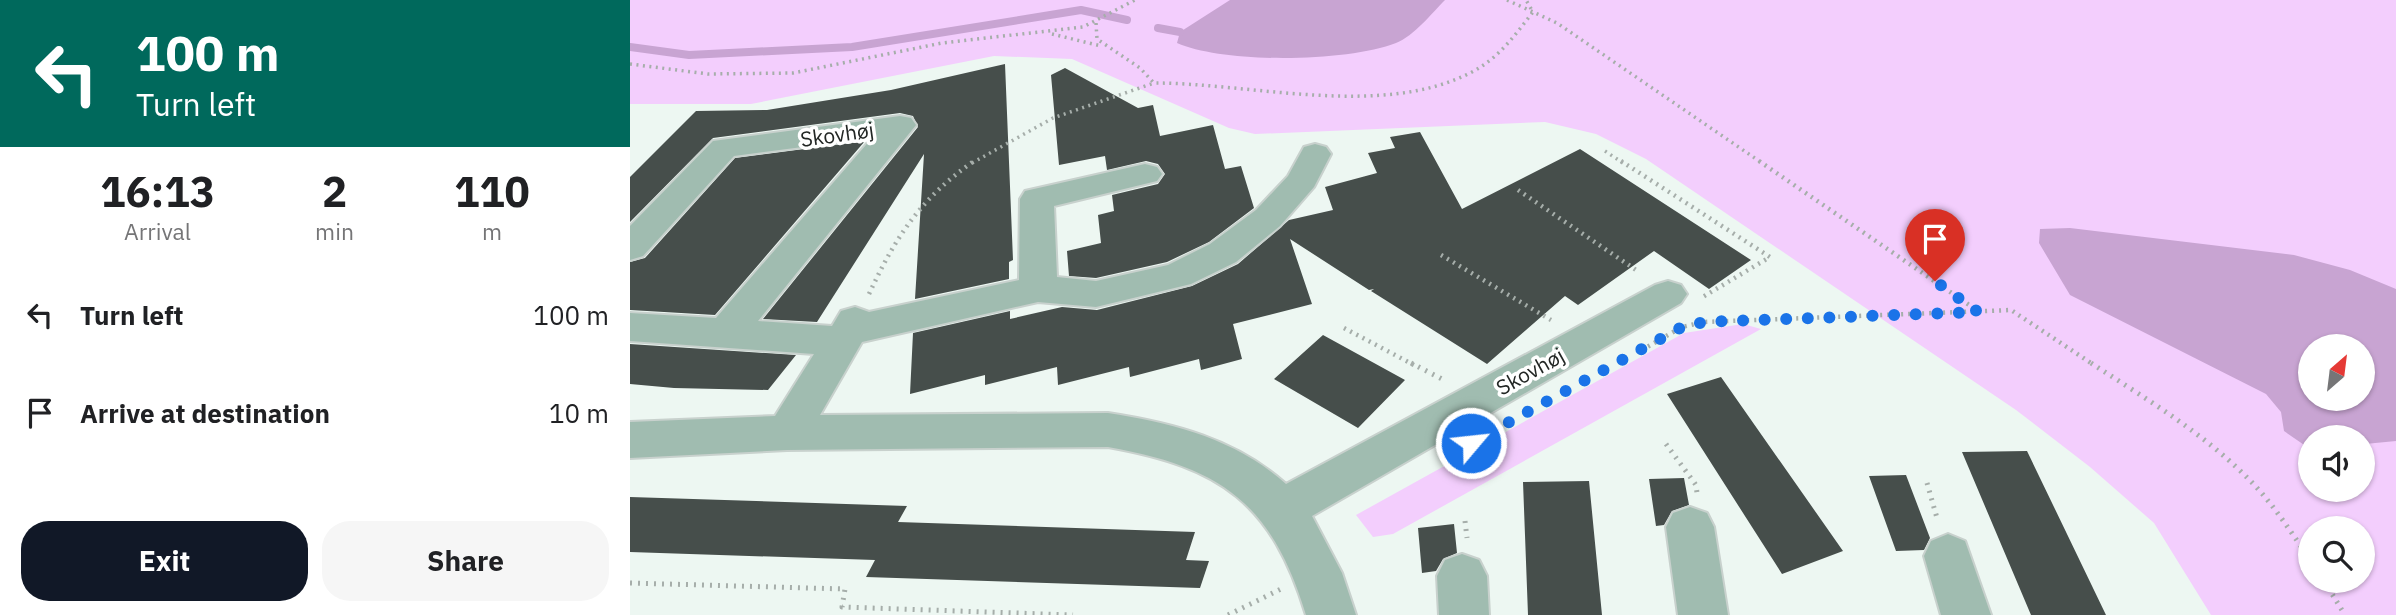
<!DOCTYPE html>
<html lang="en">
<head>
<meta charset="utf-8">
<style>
  body { margin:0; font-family:"IBM Plex Sans",sans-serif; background:#f6f6f6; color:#202124; height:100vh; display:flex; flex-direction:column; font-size:26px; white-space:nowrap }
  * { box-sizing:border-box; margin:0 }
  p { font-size:23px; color:#757577 }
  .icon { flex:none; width:38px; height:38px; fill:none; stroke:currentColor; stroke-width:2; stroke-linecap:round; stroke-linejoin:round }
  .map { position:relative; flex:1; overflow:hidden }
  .details { display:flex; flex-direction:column; background:#fff; width:630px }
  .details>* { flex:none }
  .guide { background:#00695c; color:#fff; overflow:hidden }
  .needle { width:46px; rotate:28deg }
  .tools { position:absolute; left:1668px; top:334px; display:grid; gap:14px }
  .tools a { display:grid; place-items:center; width:77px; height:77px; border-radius:50%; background:#fff; box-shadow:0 2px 5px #0004; font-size:35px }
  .pin { position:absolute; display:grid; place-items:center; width:60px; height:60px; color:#fff; margin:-72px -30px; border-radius:50% 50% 50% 0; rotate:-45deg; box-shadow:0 0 7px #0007 }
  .pin .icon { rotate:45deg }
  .me { position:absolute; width:77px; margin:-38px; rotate:62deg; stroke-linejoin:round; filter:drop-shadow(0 0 5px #0008) }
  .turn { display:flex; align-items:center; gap:24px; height:147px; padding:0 21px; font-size:32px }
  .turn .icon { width:91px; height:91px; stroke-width:2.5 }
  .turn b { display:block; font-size:49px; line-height:60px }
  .eta { display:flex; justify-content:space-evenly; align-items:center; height:119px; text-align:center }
  .eta b { font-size:42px; font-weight:700; line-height:49px }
  .button { display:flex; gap:14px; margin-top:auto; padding:14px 21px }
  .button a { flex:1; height:80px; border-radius:28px; background:#111827; color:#fff; font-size:28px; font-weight:700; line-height:80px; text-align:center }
  .button a+a { background:#f6f6f6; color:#202124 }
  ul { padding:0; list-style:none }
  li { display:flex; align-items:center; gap:21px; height:98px; padding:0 21px }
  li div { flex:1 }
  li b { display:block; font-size:26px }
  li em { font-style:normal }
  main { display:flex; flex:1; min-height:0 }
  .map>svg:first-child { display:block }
  .green { fill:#f3cefd; fill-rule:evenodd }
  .water { fill:#c8a4d2; fill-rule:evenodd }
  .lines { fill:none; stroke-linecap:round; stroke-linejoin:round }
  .stream { stroke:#c8a4d2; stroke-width:8 }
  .building { fill:#464e4b }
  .street-casing { stroke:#c8d1cd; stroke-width:4 }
  .path-far2 { stroke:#a6aeaa; stroke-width:3.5; stroke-dasharray:2 4.5; stroke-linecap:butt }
  .path-far1 { stroke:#a6aeaa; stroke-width:4.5; stroke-dasharray:2 5; stroke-linecap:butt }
  .path { stroke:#a6aeaa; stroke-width:5; stroke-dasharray:2 6; stroke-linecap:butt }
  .street { fill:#a0bcb0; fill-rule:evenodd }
  .route { stroke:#1a73e8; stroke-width:12; stroke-dasharray:0 21.6 }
  .labels { text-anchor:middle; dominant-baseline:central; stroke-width:7; stroke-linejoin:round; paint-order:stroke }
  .street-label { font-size:21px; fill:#222624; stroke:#fff }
</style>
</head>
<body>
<main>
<section class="details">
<div class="guide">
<div class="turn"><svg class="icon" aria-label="left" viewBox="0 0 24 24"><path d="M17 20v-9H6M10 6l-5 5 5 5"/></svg><div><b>100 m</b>Turn left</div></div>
</div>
<div class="eta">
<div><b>16:13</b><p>Arrival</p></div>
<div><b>2</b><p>min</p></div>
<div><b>110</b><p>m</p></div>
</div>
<ul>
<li><svg class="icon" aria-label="left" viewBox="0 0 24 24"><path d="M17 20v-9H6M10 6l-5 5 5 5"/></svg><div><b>Turn left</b></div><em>100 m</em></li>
<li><svg class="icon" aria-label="arrive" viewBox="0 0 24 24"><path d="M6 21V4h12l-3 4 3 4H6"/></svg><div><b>Arrive at destination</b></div><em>10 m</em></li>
</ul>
<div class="button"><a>Exit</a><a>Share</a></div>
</section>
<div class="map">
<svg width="1766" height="615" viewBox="0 0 1766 615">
  <rect width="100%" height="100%" fill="#edf7f2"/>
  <path class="green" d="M0,0H1766V615H1581L1524,523L1460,467L1386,410L1016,159L966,134L915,122L625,134L599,128L442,59L364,56L121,104H0ZM1680,346H1732V399H1680ZM1680,438H1732V490H1680ZM1680,528H1732V581H1680Z
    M1113,324L1131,329L763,534L743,537L726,515L1054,333Z"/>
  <path class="water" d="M600,0H815C802,13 784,36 766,43C717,62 595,64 547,43L550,32Z
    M1440,228L1664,255L1720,270L1766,289V441L1735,444L1733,459L1732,438H1680V449L1654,431L1651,412L1636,394L1440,295L1409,243L1410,229ZM1680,346H1732V399H1680Z"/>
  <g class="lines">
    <path class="stream" d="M528,28L550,32
      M0,47L59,55L222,47L451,10L497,20"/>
  </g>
  <path class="building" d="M375,64L383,260L379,262V279L285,299L294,154L187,322L133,319L288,127L283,116L270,113L83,138L0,222V177L66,111L137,110L261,90Z
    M435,68L508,108L523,105L530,136L583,125L595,169L611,166L624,208L579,242L537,262L466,278L439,276L437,251L471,243L468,215L484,211L482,195L528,184L535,174L528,164L516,161L477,170L475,156L429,165L421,75Z
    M790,132L832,209L950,149L1121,260L1079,289L1024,251L948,305L935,296L857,364L741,291L744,289L739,290L660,239L682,304L603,324L612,359L571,370L569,359L500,377L499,367L428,385L427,367L355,385V375L280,394L283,333L380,311V319L432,307L467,310L562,286L608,264L659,220L703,210L695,187L747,173L738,153L765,148L760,137Z
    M235,141L85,315L0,310V262L15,258L105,158Z
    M693,335L775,380L728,428L644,379Z
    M0,344L166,355L138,390L44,388L0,384Z
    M1091,377L1213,551L1152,574L1037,394Z
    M1397,451L1476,615H1401L1332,452Z
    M1276,475L1300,538L1294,550L1266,551L1239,476Z
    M1054,478L1059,505L1042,511L1034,525L1026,526L1019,479Z
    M959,481L972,615H898L893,482Z
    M0,497L277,506L268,522L565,532L556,560L579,561L570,588L236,577L245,560L0,552Z
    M824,524L827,553L813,559L806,571L792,573L788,528Z"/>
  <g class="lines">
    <defs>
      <path id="street" d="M270,116L281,118L286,125L128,321L202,326L211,311L225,307L239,312L389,280L390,199L395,191L515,164L527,167L532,174L527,181L424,206L427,277L466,281L538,265L580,244L626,210L658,176L674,147L685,144L696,147L701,154L684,187L650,226L606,262L561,284L466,307L408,302L232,342L190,415L478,413C543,423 606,439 656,484L1025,285L1038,281L1051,285L1057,294L1051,303L682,516L712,573L726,615H676C642,503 591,467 478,447L157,450L0,458V422L145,416L184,354L0,341V313L86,318L242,138L104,156L13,256L0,260V226L83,141Z
        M1060,507L1077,513L1084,527L1098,615H1048L1036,527L1043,513Z
        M1318,534L1335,541L1361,615H1311L1294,556L1301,541Z
        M832,554L849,560L857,576L859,615H809L807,576L815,560Z"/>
    </defs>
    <use href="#street" class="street-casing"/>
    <path class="path-far2" d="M877,0L927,23L1132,163
      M466,23L467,39L510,68L524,83C622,83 752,119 842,72C869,58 885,35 903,12L896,0
      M422,34L471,46
      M0,64L78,74L163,73L312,43L453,27L505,0
      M975,151L993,163
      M342,163L423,118L524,83"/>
    <path class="path-far1" d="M991,161L1140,257L1071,298
      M1129,161L1348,311
      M888,190L1009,272
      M811,255L921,320
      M239,294C266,236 291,198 344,161
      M714,328L784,365
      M1012,350L1052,327L1074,322L1381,310L1464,365"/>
    <path class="path" d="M781,363L812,379
      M1461,363C1524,404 1597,447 1643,507C1656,524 1668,542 1680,560
      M1036,444L1066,485L1067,493
      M1297,483L1307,518
      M835,521L837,538
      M1694,581L1715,615
      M0,583L215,589L212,607L443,615
      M598,615L651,589"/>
    <use href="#street" class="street"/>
  </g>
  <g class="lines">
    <path class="route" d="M841,443L1052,327L1074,322L1348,312L1305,281"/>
  </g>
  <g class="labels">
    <g class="street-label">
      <text transform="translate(207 134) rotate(-8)">Skovhøj</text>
      <text transform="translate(900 371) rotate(-29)">Skovhøj</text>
    </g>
  </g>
</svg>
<div class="tools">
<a><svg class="needle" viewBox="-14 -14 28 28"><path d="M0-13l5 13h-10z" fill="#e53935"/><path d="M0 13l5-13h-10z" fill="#757577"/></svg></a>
<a><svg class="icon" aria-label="sound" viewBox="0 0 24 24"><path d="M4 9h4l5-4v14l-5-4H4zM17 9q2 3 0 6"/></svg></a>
<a><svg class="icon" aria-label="search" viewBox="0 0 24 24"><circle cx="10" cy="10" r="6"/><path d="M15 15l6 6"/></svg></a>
</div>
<div class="pin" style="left:1305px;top:281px;background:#d93025"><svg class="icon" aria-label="arrive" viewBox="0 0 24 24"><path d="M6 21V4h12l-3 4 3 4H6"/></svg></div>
<svg class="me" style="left:841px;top:443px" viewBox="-20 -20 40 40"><circle r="17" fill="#1a73e8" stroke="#fff" stroke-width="3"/><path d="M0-11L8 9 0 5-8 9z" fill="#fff"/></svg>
</div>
</main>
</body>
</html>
